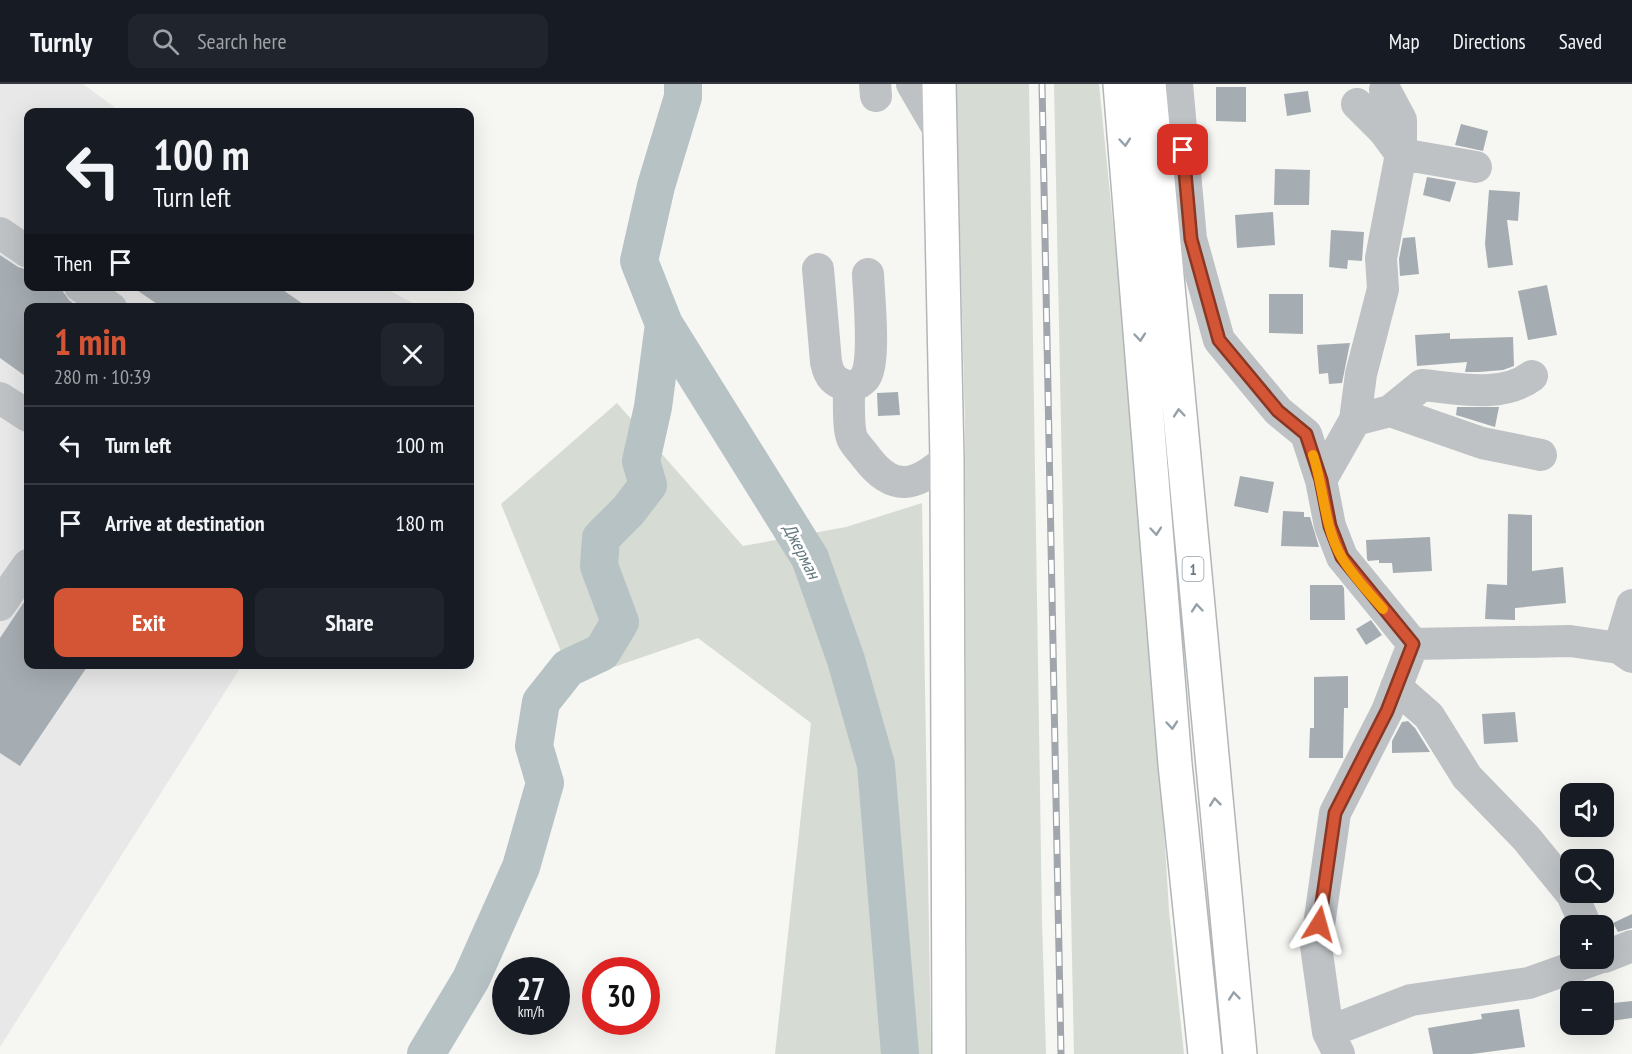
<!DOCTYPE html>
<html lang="en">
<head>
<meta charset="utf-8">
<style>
  body { margin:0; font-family:"PT Sans Narrow",sans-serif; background:#20242c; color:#f1f3f6; height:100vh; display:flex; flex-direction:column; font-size:22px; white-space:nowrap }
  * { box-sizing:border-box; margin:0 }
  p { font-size:20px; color:#9ea1a6 }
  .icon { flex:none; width:33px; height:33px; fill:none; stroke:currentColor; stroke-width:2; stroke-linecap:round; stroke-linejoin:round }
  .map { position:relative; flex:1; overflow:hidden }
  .drawer { position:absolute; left:24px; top:219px; width:450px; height:366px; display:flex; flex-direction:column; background:#171b24; border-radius:12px; box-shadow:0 6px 24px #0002 }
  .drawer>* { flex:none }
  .top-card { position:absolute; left:24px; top:24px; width:450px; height:183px; border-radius:12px; box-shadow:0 6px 24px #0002; background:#171b24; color:#f1f3f6; overflow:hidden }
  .tools { position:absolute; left:1560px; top:699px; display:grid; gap:12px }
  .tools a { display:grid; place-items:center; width:54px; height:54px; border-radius:12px; background:#171b24; box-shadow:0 6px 24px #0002; font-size:30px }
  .speed { position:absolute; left:492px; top:873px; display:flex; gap:12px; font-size:30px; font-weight:700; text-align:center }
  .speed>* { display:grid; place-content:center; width:78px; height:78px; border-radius:50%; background:#171b24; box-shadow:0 6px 24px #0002; line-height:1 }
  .speed small { font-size:15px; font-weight:400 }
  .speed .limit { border:9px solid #d22; background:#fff; color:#111 }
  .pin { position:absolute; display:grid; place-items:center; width:51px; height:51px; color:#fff; margin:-26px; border-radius:12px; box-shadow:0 3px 9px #0006 }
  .me { position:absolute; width:66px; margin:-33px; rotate:8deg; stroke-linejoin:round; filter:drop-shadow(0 0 4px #0008) }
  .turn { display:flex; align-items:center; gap:21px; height:126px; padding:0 30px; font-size:27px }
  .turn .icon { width:78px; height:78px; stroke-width:2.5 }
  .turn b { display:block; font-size:42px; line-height:51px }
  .then { display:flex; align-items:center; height:57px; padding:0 30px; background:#0003; gap:12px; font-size:22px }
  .round { display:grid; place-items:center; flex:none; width:63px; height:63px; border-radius:12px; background:#20242c }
  .overview { display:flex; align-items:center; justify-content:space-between; height:102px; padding:0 30px }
  h1 { font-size:36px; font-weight:600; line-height:45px; color:#d45536 }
  .primary-button { display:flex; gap:12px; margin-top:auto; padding:12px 30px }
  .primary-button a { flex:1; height:69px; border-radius:12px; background:#d45536; color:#fff; font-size:24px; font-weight:600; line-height:69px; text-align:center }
  .primary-button a+a { background:#20242c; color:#f1f3f6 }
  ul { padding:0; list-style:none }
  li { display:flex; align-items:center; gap:18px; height:78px; padding:0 30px; border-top:2px solid #363941 }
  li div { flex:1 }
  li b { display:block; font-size:22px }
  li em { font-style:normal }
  header { display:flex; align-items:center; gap:36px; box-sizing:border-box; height:84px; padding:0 30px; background:#171b24; border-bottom:2px solid #363941 }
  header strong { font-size:28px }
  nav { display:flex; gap:33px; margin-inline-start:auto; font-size:21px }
  .search { width:420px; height:54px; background:#20242c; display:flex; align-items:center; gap:15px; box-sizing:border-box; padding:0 21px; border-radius:12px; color:#9ea1a6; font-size:22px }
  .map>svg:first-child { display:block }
  .built { fill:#e7e8e7 }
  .green { fill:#d6dbd3 }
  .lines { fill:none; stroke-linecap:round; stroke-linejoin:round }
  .river { stroke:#b7c2c5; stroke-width:38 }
  .building { fill:#a6adb2 }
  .major-casing { stroke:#b2b6b9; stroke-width:36 }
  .minor { stroke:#bec2c5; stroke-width:32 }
  .major { stroke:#fff; stroke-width:33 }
  .rail-casing { stroke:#a0a6ab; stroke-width:7 }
  .rail { stroke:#fff; stroke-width:4.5; stroke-dasharray:14; stroke-linecap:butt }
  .oneway { stroke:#95a0a8 }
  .route-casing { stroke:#8a3723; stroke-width:15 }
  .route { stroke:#d45536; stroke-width:10 }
  .slow { stroke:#f59e0b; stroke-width:10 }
  .labels { text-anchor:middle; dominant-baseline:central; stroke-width:6; stroke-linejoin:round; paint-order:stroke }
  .shield { fill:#fff; stroke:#95a0a8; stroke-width:1.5 }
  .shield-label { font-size:15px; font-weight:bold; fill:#687782 }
  .water-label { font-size:18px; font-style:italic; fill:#63777e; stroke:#fff }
</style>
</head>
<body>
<header>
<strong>Turnly</strong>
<div class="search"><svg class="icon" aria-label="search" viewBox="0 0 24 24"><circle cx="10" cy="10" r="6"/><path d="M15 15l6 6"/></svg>Search here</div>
<nav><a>Map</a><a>Directions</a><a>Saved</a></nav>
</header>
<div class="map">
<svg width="1632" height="970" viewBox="0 0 1632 970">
  <rect width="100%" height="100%" fill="#f6f6f3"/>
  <path class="built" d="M0,0H83L121,28H28V202L383,203L420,223L28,224V580L242,581L0,963Z"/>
  <path class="green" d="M956,0H1029L1042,837L1046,970H967L965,340Z
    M1054,0H1099L1148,490L1169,827L1184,970H1074Z
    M617,319L743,462L846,443L922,419L931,970H775L811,639L698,554L573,597L501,420Z"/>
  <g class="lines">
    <path class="river" d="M683,0V13L656,102L639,177L664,240L810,474L846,576L876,681L900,970
      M426,970L471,895L521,783L545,699L534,662L541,618L568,584L602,568L620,538L599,482L601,454L628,427L648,401L641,377L653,323L664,240"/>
  </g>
  <path class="building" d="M1216,3H1246V38L1216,37Z
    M1308,7L1311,28L1287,32L1284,10Z
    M1461,40L1488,47L1483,67L1455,61Z
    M1275,85L1310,86L1309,121H1274Z
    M1427,93L1456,98L1450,118L1423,111Z
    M1489,106L1520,108L1518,137L1507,136L1513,181L1488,184L1485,160Z
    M1273,128L1275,161L1237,164L1235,131Z
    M1331,146L1364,148L1362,177L1348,176L1347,185L1329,183Z
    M1415,153L1419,190L1400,192L1399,175L1403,154Z
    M0,171L18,183L28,186V202H59L69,216L79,224H28V294L0,274Z
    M1547,201L1557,251L1528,256L1518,207Z
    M131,202H277L309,224H163Z
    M1269,210H1303V250L1269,249Z
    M1450,249V255L1513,253L1514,282L1503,286L1479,288H1465L1467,278L1417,282L1415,251Z
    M1350,259L1342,299L1329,300L1328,289L1319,290L1317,261Z
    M898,308L900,331L878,332L877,309Z
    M1457,323H1499L1495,343L1456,331Z
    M1240,392L1274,398L1268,429L1234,422Z
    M1283,427L1304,428V433H1310L1319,463L1281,462Z
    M1508,430L1532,431V487L1563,483L1566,519L1515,524V536L1485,535L1487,500L1507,501Z
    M1430,453L1432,487L1393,489L1392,479H1379V476L1368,477L1367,475L1366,456Z
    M1310,501H1342L1344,504L1345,536H1310Z
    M28,512V580H89L20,682L0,669V554Z
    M1371,536L1382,551L1366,561L1356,545Z
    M1348,592V624H1344L1343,674H1309L1310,644H1314V593Z
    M1515,628L1518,658L1484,660L1482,630Z
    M1408,637L1415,644L1430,668L1392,669V657L1402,638Z
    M1632,830V844L1618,848L1613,839Z
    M1632,917V934L1604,938V920Z
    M1519,925L1525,963L1472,970H1433L1428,944L1482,935L1481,930Z"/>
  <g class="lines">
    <defs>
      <path id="major" d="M939,0L947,375L949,970
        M1120,0L1175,680L1205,970
        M1149,0L1240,970"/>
    </defs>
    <use href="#major" class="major-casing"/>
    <path class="minor" d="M875,0L876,12
      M912,0L940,48
      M1177,0L1191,155L1219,256L1278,327L1306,350L1321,396L1330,442L1342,473L1413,560L1387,627L1335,729L1316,862L1328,948L1339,970
      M1357,20L1384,47L1401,70L1476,83
      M0,149L28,168
      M818,185L826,278C829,293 834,298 849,303C849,316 848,344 852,354C855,361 862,367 866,373C893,409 916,403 947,375
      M80,202L111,224
      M849,303C856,301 864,298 867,290C875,270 869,214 868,190
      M0,314L28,332
      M1390,327L1422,301C1457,304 1502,315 1532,292
      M1355,336L1390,327L1482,359L1541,371
      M1321,396L1355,336L1361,290L1383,205L1381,174L1401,70V36L1385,6
      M0,521L28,481
      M1413,560L1570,557L1619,564L1632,573
      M1619,564L1632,521
      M1396,603L1429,632L1467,693L1526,754L1570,808
      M1571,808L1586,842
      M1604,873L1632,862
      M1328,948L1411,916L1529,899L1599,874"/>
    <use href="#major" class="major"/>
    <defs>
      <path id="rail" d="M1042,0L1061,970"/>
    </defs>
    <use href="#rail" class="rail-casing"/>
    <use href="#rail" class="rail"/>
  </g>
  <defs><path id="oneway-chevron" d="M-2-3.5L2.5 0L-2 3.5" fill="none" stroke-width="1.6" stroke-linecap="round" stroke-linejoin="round" transform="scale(1.5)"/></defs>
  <g class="oneway">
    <use href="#oneway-chevron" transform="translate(1125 58) rotate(85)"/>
    <use href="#oneway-chevron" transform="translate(1140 253) rotate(85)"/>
    <use href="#oneway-chevron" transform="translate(1179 329) rotate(-95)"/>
    <use href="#oneway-chevron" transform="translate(1156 447) rotate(85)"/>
    <use href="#oneway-chevron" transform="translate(1197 524) rotate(-95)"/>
    <use href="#oneway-chevron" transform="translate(1172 641) rotate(85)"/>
    <use href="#oneway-chevron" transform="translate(1215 718) rotate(-96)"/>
    <use href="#oneway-chevron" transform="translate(1234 912) rotate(-96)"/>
  </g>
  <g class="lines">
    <defs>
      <path id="route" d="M1183,66L1191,155L1219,256L1278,327L1306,350L1321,396L1330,442L1342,473L1413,560L1387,627L1335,729L1319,840"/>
    </defs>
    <use href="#route" class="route-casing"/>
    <use href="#route" class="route"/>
    <path class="slow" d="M1313,371C1324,404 1324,444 1342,474C1353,492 1369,509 1383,525"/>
  </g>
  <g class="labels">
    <rect class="shield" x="1182.5" y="473" width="21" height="24" rx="4.5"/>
    <g class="shield-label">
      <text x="1193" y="485">1</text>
    </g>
    <g class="water-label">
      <text transform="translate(802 467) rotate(63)">Джерман</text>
    </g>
  </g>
</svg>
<div class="tools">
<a><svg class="icon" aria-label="sound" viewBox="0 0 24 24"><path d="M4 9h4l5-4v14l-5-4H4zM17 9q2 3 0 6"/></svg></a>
<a><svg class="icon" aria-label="search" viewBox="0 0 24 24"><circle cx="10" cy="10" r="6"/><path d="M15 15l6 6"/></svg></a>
<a>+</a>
<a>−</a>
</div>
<div class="speed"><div>27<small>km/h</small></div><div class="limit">30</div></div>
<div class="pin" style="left:1183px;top:66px;background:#d93025"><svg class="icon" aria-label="arrive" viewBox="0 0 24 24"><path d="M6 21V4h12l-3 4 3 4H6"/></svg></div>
<svg class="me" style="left:1319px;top:840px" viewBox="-20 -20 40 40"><path d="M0-17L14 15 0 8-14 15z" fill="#d45536" stroke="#fff" stroke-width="4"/></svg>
<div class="top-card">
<div class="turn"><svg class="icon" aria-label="left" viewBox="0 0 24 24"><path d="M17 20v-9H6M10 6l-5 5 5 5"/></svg><div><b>100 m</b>Turn left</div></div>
<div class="then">Then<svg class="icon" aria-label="arrive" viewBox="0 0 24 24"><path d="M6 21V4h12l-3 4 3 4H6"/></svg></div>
</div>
<section class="drawer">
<div class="overview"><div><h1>1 min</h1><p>280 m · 10:39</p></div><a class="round"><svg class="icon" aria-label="close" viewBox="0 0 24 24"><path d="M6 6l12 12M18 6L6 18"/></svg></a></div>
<ul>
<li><svg class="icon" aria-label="left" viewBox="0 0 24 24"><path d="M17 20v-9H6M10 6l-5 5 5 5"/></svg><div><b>Turn left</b></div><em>100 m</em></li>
<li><svg class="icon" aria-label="arrive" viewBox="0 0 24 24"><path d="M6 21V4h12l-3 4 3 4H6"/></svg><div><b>Arrive at destination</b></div><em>180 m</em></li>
</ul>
<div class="primary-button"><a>Exit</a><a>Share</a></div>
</section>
</div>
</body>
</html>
